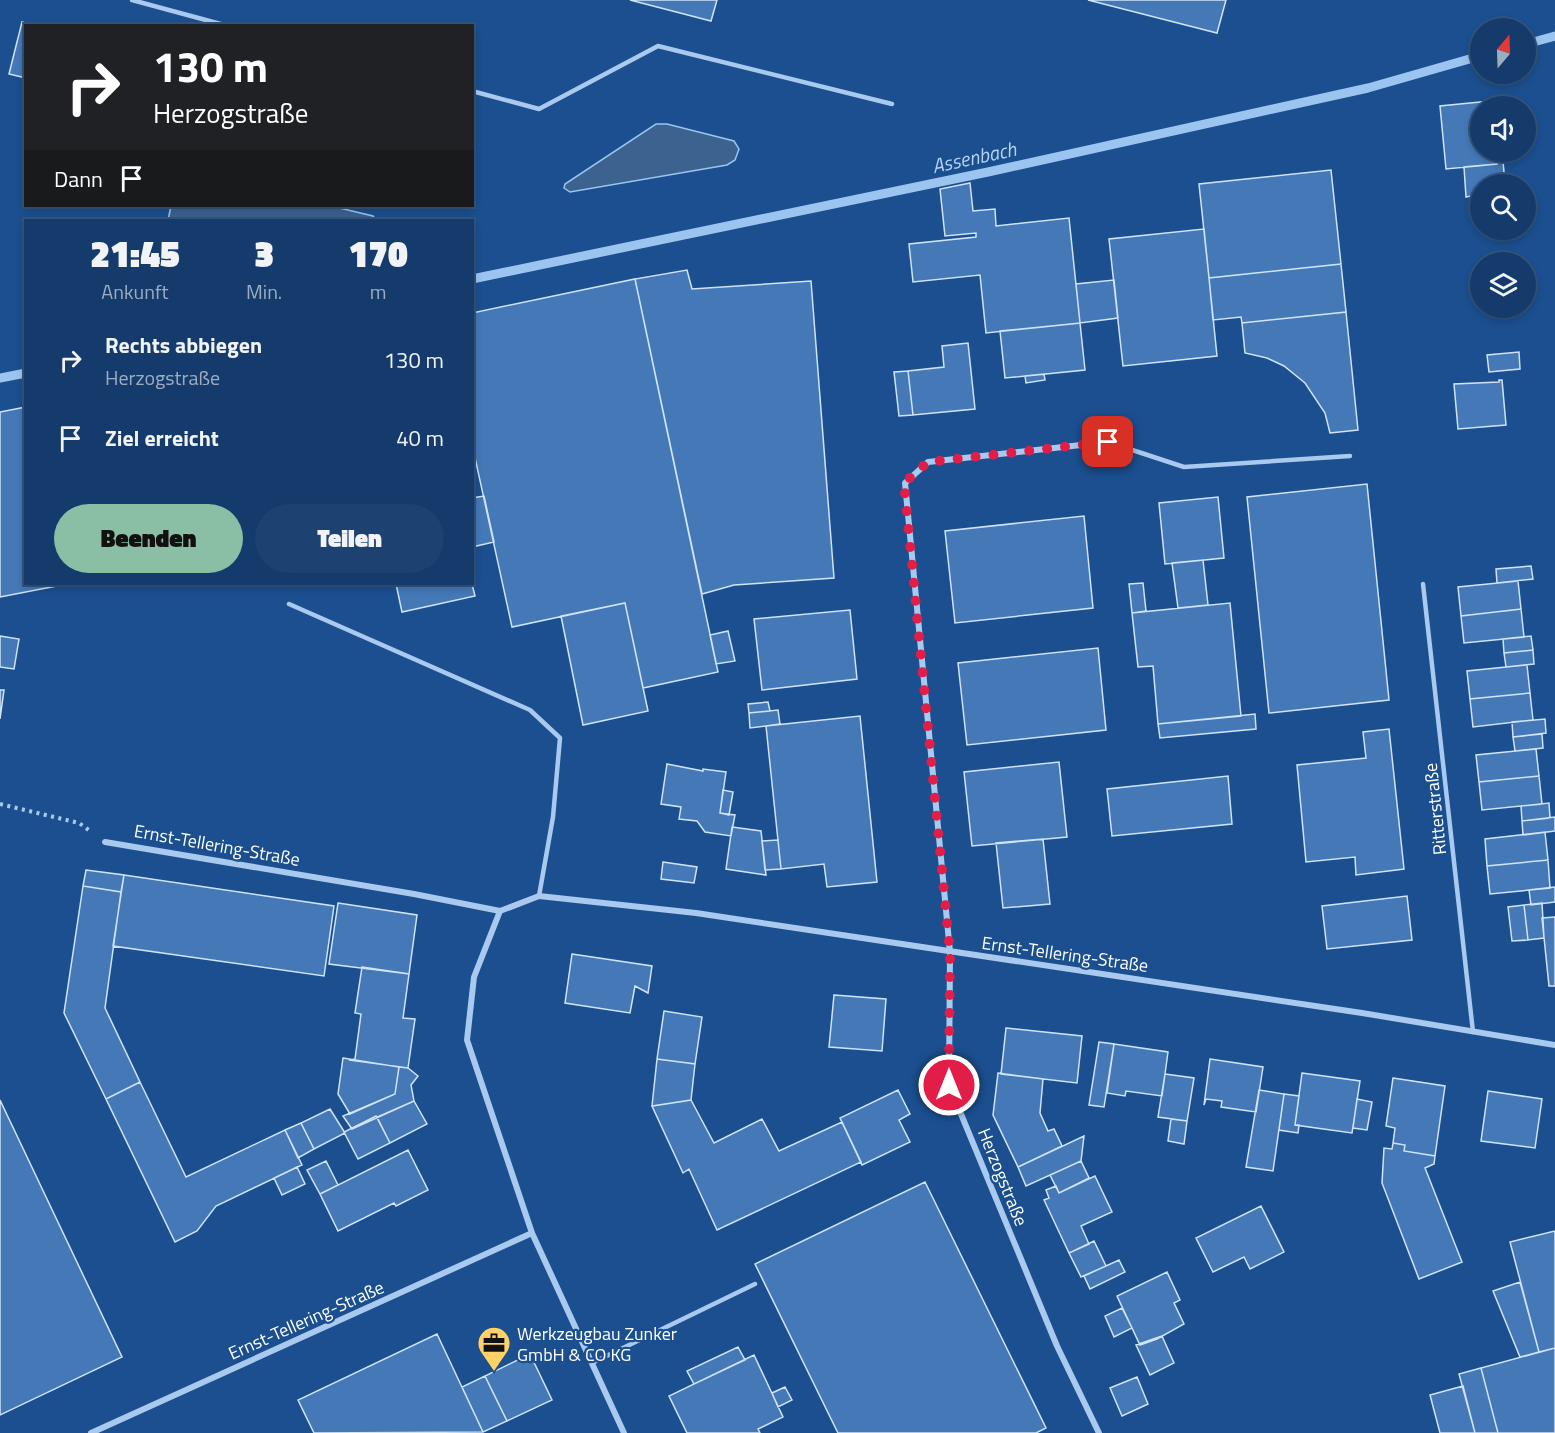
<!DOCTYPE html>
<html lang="de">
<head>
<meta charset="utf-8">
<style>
  body { margin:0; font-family:"Titillium Web",sans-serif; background:#1d4271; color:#f1f3f6; height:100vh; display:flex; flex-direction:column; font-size:22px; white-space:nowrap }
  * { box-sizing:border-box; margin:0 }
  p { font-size:20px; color:#9dadc1 }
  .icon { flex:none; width:33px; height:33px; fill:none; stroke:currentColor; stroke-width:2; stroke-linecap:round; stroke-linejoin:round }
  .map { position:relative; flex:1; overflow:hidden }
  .drawer { position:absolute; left:24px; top:219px; width:450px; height:366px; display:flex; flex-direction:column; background:#143b6b; border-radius:0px; box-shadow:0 3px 9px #0003,0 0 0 2px #33557e }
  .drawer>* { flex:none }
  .top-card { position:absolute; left:24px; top:24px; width:450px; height:183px; border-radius:0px; box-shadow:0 3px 9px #0003,0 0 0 2px #33557e; background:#202124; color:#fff; overflow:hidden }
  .needle { width:39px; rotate:19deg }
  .fabs { position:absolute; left:1470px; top:18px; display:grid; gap:12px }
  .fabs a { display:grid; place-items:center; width:66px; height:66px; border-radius:50%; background:#143b6b; box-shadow:0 3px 9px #0003,0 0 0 2px #33557e; font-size:30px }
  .pin { position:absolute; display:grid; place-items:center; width:51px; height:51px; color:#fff; margin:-26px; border-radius:12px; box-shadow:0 3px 9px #0006 }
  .me { position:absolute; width:66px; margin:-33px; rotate:0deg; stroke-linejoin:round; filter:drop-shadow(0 0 4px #0008) }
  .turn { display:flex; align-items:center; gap:21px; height:126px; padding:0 30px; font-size:27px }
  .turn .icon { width:78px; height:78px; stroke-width:2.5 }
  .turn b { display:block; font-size:42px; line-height:51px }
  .then { display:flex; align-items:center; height:57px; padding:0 30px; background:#0003; gap:12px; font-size:22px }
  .eta { display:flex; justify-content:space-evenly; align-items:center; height:102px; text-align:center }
  .eta b { font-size:36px; font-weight:800; line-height:42px }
  .primary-button { display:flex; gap:12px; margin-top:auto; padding:12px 30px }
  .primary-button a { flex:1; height:69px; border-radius:36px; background:#8abfa5; color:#111; font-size:24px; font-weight:800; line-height:69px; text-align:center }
  .primary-button a+a { background:#1d4271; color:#f1f3f6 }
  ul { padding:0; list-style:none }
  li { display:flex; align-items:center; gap:18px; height:78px; padding:0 30px }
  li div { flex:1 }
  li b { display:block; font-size:22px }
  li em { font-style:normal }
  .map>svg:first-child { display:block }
  .water { fill:#3c6290; stroke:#9cc4f0; stroke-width:1.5 }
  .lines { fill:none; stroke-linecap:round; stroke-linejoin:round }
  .stream { stroke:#9cc4f0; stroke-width:9 }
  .building { fill:#4478b7; stroke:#cfe3fa; stroke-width:1.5 }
  .path { stroke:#a9c9ee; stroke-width:4; stroke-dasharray:3 4.5; stroke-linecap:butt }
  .lane { stroke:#a9c9ee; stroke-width:4.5 }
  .street { stroke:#a9c9ee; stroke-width:6 }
  .route { stroke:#e11d48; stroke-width:10; stroke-dasharray:0 18 }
  .labels { text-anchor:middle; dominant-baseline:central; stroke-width:4.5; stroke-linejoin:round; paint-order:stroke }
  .street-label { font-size:18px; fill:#fff; stroke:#1b4f8f }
  .poi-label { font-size:18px; fill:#fff; stroke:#1b4f8f; text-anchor:start }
  .water-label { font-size:20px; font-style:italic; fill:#b5d3f5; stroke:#1b4f8f }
</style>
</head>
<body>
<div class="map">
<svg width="1555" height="1433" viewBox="0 0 1555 1433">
  <rect width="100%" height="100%" fill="#1b4f8f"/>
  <path class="water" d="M656,124H667L734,141L739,149L735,160L727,165L570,192L564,188L565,184Z
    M171,206H331L373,216L376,220H168Z"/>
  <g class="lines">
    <path class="stream" d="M1526,44L1555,36
      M472,279L988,172L1368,88L1480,56
      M0,378L26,373"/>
  </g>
  <path class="building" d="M630,0H717L711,21Z
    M1088,0H1226L1217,33Z
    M22,22L35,26H26V78L9,74Z
    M1490,101L1491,106H1480V152H1496L1497,164L1446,169L1440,106Z
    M1497,161H1503L1505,184H1480V194L1466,197L1464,167L1497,164Z
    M1331,170L1341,264L1209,278L1199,184Z
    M970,183L973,211L995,209L996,226L1069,218L1080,323L986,333L980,275L913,282L909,244L976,237V233L945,236L940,189Z
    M1204,229L1217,356L1123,366L1109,239Z
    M1341,264L1346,312L1242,323L1241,317L1213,320L1209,278Z
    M687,270L692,289L811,281L834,578L734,585L702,594L635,279Z
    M635,279L718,672L643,688L625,603L512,627L472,444V313Z
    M1114,280L1118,318L1080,323L1076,284Z
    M1346,312L1358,430L1330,433L1325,413L1305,383L1284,366L1267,358L1245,353L1242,323Z
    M1080,323L1085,370L1005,378L1000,331Z
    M968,343L975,409L913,415L908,371L944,367L942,346Z
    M1519,352L1520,369L1489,372L1487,355Z
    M908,371L913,415L899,416L894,372Z
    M1044,374L1045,380L1026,383L1025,376Z
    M1499,380H1502L1506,425L1458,429L1454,384L1499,382Z
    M26,407V584H67L0,597V412Z
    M1367,484L1389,700L1269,713L1247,497Z
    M484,496L494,542L472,547V498Z
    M1218,497L1224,558L1165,564L1159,503Z
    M1084,516L1093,608L955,623L945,531Z
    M1203,560L1208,605L1178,608L1172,563Z
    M1531,566L1533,579L1497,583L1496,569Z
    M1518,581L1521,609L1461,616L1458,587Z
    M1143,583L1146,611L1132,613L1129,584Z
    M396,584H472L475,596L402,612Z
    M625,603L648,711L583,725L561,616Z
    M1230,603L1241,716L1158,724L1153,666L1138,667L1132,613Z
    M1521,609L1524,637L1464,643L1461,616Z
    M850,610L857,679L762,690L754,619Z
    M728,631L735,661L716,664L710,635Z
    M0,636L19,639L14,669L0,667Z
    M1531,636L1533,650L1504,653L1503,639Z
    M1098,648L1106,730L967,745L958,663Z
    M1533,650L1534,664L1506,667L1504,653Z
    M1527,665L1530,693L1470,699L1467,671Z
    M0,690H4L0,719Z
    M1530,693L1533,720L1473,727L1470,699Z
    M768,702L770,711L749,713L748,704Z
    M778,710L780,724L750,728L749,713Z
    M1255,714L1256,729L1160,738L1158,724Z
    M860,716L877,882L827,887L824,864L781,869L766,726Z
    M1545,719L1546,733L1513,737L1512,722Z
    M1389,729L1404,869L1356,875L1355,857L1306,862L1297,765L1366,758L1363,732Z
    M1542,734L1543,748L1515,751L1513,737Z
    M1536,749L1539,776L1479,782L1476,755Z
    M1059,762L1067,837L972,846L964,772Z
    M667,764L703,771V769L726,772L720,813L735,815L731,836L705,832L697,821L679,819L681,807L661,804Z
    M1228,776L1232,824L1112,836L1107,789Z
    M1539,776L1542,804L1482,810L1479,782Z
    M723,790L733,792L729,815L720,813Z
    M1549,803L1550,818L1522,821L1521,806Z
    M1555,817V831L1523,835L1522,821Z
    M732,827L761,831L766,875L726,869Z
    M1545,832L1548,860L1487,866L1485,839Z
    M1043,839L1050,904L1003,908L996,843Z
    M778,840L781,869L765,870L762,841Z
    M1548,860L1550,888L1490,894L1487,866Z
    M663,862L697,867L694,883L661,879Z
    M86,870L124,875L121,892L83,886Z
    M124,875L334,906L324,976L113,946Z
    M83,886L121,892L105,1008L140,1082L106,1099L64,1013Z
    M1555,887V902L1531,905L1529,890Z
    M1407,896L1412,940L1327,949L1322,906Z
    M338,903L417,915L409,974L329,964Z
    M1542,903L1544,938L1528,940L1524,905Z
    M1524,905L1528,940L1512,941L1508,907Z
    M1555,917V986H1549L1542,918Z
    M572,954L652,966L648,993L635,986L630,1013L565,1003Z
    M362,967L409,974L403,1018L415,1019L408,1068L349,1060L355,1059L361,1014L355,1013Z
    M834,995L886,999L882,1051L829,1047Z
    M664,1011L702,1017L695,1064L657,1059Z
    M1006,1028L1082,1036L1077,1083L1001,1074Z
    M1099,1042L1114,1044L1104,1107L1089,1105Z
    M1114,1044L1168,1052L1162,1096L1126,1091L1125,1096L1107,1093Z
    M343,1058L399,1067L395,1094L350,1114L338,1094Z
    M657,1059L695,1064L691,1100L652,1106Z
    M1210,1059L1263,1067L1256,1112L1221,1107L1222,1101L1206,1099L1204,1105Z
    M399,1067L408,1068L418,1076L411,1085L414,1101L352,1129L343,1116L395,1094Z
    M998,1073L1043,1079L1040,1113L1048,1131L1054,1129L1062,1146L1018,1167L993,1115Z
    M1302,1073L1360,1081L1352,1133L1295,1125Z
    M1165,1074L1194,1078L1187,1121L1158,1117Z
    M1393,1078L1445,1086L1435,1156L1404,1151L1405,1145L1393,1143L1395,1128L1386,1126Z
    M140,1082L186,1177L285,1130L302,1165L216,1206L197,1231L175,1242L106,1099Z
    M898,1090L910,1114L899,1120L910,1142L862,1165L840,1118Z
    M1259,1090L1284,1094L1273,1171L1246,1167Z
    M1488,1091L1542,1099L1535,1148L1481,1141Z
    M1284,1094L1299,1096L1295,1125H1299L1298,1133L1279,1130Z
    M1357,1099L1372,1102L1367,1130L1353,1128Z
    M0,1100L122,1357L0,1415Z
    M691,1100L714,1143L762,1119L779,1151L842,1122L861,1162L717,1230L689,1169L683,1173L652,1106Z
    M414,1101L427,1124L390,1143L377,1117Z
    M330,1109L345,1133L314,1149L301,1123Z
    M376,1116L390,1143L358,1159L344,1132Z
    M1171,1119L1187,1121L1184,1144L1168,1141Z
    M301,1123L314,1149L298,1158L285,1130Z
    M1084,1136L1081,1161L1026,1186L1018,1167Z
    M1393,1143L1405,1145L1404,1151L1435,1156L1434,1164L1425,1168L1462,1262L1419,1279L1382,1183L1384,1148L1392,1149Z
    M408,1150L428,1190L396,1206L394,1203L338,1231L320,1194Z
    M326,1161L338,1185L320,1194L307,1170Z
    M1081,1161L1089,1178L1059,1193L1050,1175Z
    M297,1167L305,1184L282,1195L274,1178Z
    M1095,1176L1112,1212L1081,1226L1089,1244L1069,1253L1044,1200L1049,1198L1046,1190L1056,1186L1059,1193Z
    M925,1182L1046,1428L1036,1433H838L755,1264Z
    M1261,1206L1284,1252L1250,1269L1244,1257L1213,1272L1196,1238Z
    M1555,1231V1348L1539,1352L1510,1242Z
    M1094,1241L1106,1266L1081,1277L1069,1253Z
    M1119,1260L1125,1272L1090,1289L1084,1276Z
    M1167,1272L1180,1300L1174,1303L1184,1324L1157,1339L1140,1345L1117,1296Z
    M1520,1282L1539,1352L1520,1357L1493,1291Z
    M1122,1308L1132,1328L1114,1337L1105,1316Z
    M437,1334L483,1432L314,1433L298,1400Z
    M1162,1336L1174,1363L1150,1375L1136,1345Z
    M738,1347L745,1360L694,1384L687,1371Z
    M1555,1348V1433H1498L1481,1368Z
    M530,1354L552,1400L507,1421L485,1376Z
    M754,1355L783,1417L758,1429L760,1433H687L669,1396Z
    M1481,1368L1498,1433H1475L1459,1374Z
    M485,1376L507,1421L483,1432L462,1387Z
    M1137,1377L1148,1404L1122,1416L1110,1388Z
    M1463,1386L1475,1433H1440L1430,1395Z
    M785,1387L792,1400L778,1407L772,1393Z"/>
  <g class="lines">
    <path class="path" d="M0,804L79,823L90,831"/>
    <path class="lane" d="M132,0L228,26
      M472,91L539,109L658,46L892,104
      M1108,442L1184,467L1350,456
      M1423,584L1473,1032
      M289,604L530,710L560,738L553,817L539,896
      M592,1363L755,1284"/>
    <path class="street" d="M105,842L414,894L500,911
      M532,1233L467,1040L474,977L500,911L539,896L696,913L1362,1013L1555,1045
      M91,1433L532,1233L624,1433
      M1099,1433L1057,1346L949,1085L950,952L905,483L928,462L1108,442"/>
  </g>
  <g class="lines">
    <path class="route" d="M949,1085L950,952L904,483L928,462L1108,442"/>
  </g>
  <defs>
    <symbol id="office-pin" viewBox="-11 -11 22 30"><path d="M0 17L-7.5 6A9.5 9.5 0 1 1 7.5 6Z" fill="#ffd166" stroke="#1b4f8f"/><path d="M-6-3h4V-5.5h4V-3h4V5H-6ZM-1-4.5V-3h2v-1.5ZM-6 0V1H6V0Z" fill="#111"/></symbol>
  </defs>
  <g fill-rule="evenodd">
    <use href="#office-pin" x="475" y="1324" width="38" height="52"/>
  </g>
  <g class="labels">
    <g class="street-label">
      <text transform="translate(1435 809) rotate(-96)">Ritterstraße</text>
      <text transform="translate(217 845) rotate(10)">Ernst-Tellering-Straße</text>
      <text transform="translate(1065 954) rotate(8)">Ernst-Tellering-Straße</text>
      <text transform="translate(1003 1177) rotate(68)">Herzogstraße</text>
      <text transform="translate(306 1320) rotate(-24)">Ernst-Tellering-Straße</text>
    </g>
    <g class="poi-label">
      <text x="517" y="1333">Werkzeugbau Zunker<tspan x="517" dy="21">GmbH &amp; CO KG</tspan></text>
    </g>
    <g class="water-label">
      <text transform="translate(974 157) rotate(-12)">Assenbach</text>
    </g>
  </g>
</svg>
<div class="fabs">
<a><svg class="needle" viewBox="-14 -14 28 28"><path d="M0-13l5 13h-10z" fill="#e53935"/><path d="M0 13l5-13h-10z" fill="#9dadc1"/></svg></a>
<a><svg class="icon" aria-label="sound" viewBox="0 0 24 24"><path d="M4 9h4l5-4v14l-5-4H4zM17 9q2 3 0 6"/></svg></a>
<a><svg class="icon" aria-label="search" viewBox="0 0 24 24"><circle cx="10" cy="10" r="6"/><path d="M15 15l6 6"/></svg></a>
<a><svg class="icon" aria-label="layers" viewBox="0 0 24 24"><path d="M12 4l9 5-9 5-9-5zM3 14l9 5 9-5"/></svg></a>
</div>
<div class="pin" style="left:1108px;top:442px;background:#d93025"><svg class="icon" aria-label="arrive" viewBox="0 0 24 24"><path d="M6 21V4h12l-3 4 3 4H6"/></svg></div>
<svg class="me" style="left:949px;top:1085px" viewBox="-20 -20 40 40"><circle r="17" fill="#e11d48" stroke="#fff" stroke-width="3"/><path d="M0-11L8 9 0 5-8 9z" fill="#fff"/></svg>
<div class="top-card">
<div class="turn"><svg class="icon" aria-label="right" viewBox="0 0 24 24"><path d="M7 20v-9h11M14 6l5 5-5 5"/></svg><div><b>130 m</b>Herzogstraße</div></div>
<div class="then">Dann<svg class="icon" aria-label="arrive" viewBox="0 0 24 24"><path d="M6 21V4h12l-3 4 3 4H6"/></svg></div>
</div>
<section class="drawer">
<div class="eta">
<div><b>21:45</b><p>Ankunft</p></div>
<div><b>3</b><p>Min.</p></div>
<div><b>170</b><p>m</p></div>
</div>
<ul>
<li><svg class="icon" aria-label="right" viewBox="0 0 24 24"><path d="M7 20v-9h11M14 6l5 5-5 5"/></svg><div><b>Rechts abbiegen</b><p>Herzogstraße</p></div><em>130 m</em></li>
<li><svg class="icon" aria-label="arrive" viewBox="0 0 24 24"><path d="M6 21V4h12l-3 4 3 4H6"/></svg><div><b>Ziel erreicht</b></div><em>40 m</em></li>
</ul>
<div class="primary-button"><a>Beenden</a><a>Teilen</a></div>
</section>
</div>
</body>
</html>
